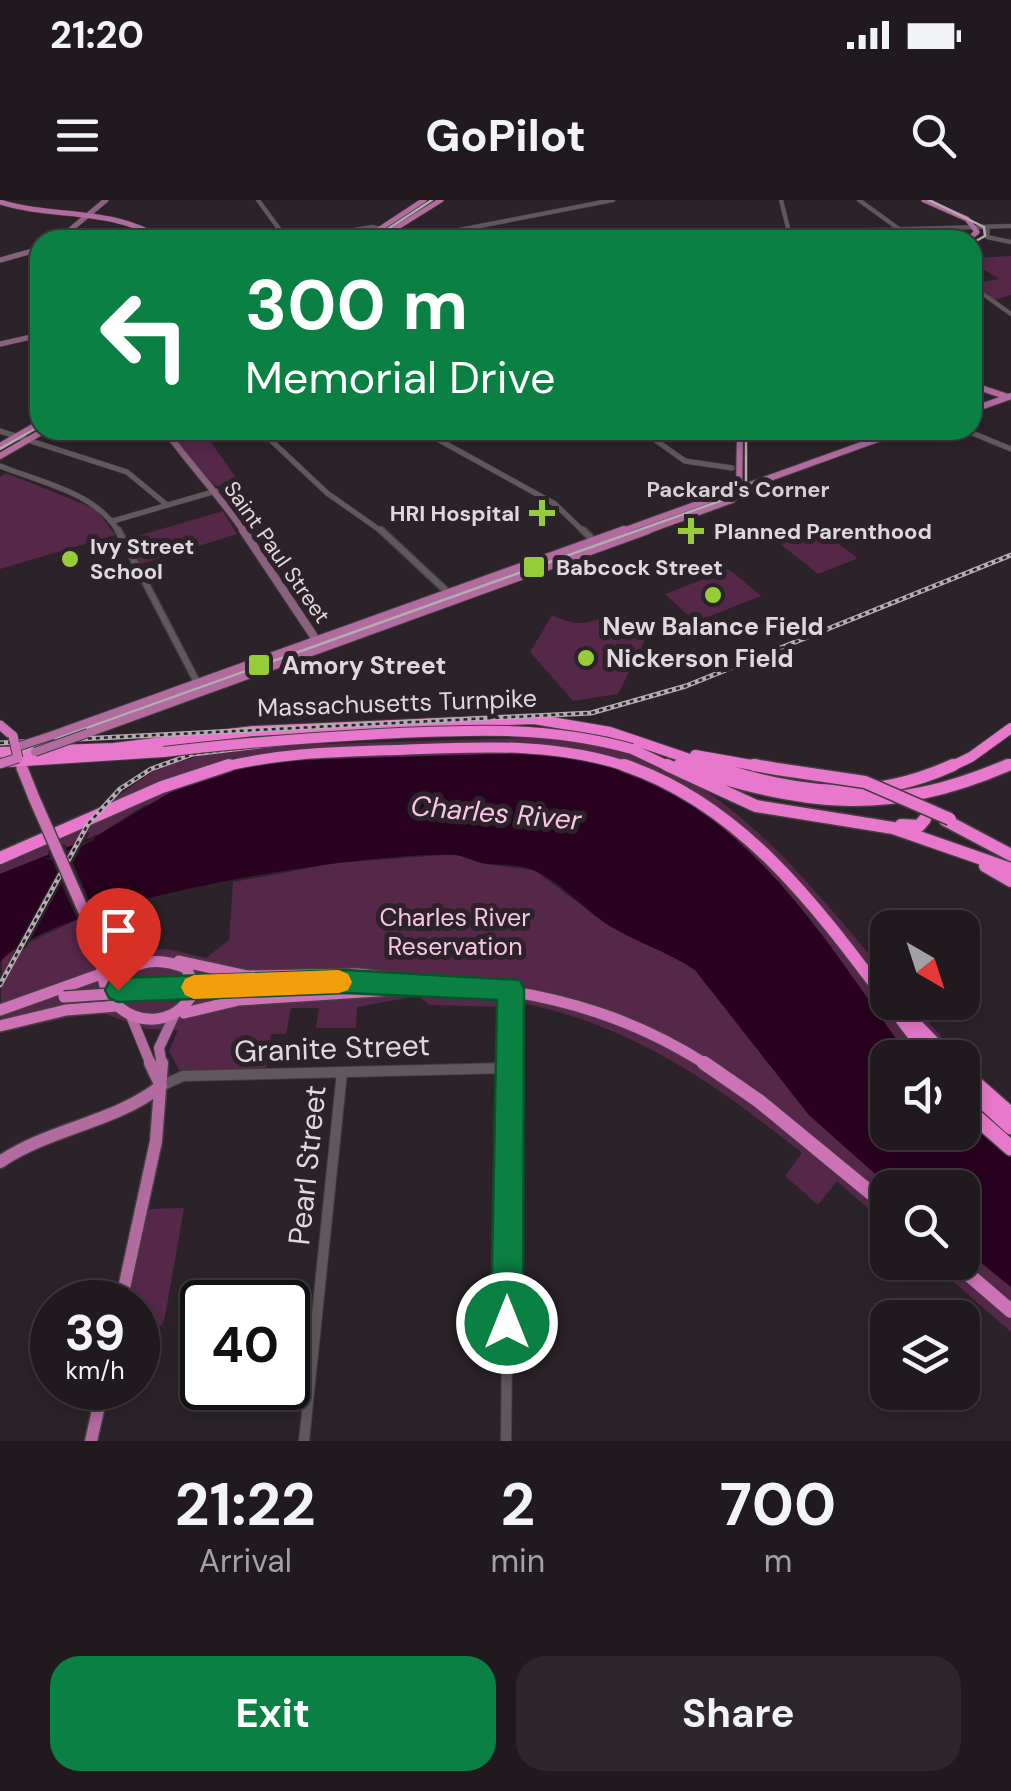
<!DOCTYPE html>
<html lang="en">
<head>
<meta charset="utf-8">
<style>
  body { margin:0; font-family:"DM Sans",sans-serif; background:#2d272c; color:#f1f3f6; height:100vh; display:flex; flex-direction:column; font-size:38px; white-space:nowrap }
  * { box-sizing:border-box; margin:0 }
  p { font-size:32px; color:#a2a1a4 }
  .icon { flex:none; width:55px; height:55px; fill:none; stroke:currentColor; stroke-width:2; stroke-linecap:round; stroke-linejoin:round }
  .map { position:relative; height:1241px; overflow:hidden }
  .side { display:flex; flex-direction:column; background:#201a1f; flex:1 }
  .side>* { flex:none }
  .top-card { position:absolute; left:30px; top:30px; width:952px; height:210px; border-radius:30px; box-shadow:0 5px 15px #0003,0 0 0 2px #3d383d; background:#0b8043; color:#fff; overflow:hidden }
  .needle { width:65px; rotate:141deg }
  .controls { position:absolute; left:870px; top:710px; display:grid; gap:20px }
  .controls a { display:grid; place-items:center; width:110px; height:110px; border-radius:20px; background:#201a1f; box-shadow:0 5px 15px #0003,0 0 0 2px #3d383d; font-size:50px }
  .speed { position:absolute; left:30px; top:1080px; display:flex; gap:20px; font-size:50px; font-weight:700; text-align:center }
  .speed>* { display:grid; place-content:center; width:130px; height:130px; border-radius:50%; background:#201a1f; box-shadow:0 5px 15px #0003,0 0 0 2px #3d383d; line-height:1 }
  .speed small { font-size:25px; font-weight:400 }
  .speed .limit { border:5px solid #111; border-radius:15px; background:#fff; color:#111 }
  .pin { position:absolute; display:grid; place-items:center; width:85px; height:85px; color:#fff; margin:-102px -42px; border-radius:50% 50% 50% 0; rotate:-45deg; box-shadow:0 0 10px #0007 }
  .pin .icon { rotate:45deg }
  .me { position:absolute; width:110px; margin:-55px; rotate:0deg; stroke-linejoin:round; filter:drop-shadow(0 0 8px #0008) }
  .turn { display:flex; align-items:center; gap:35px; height:210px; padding:0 50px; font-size:45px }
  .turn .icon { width:130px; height:130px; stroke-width:2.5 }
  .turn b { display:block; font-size:70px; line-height:85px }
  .eta { display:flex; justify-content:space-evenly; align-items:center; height:170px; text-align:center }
  .eta b { font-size:60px; font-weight:700; line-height:70px }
  .primary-button { display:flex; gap:20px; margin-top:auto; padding:20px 50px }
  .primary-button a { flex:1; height:115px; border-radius:30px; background:#0b8043; color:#fff; font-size:40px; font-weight:700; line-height:115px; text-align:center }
  .primary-button a+a { background:#2d272c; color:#f1f3f6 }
  .status { display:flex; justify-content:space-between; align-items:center; height:70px; padding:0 50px; background:#201a1f; direction:ltr }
  .status svg { height:28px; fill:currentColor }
  header { display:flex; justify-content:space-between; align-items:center; height:130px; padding:0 50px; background:#201a1f; font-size:45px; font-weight:700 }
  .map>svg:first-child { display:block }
  .green { fill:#552749 }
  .water { fill:#280220 }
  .pier { fill:#2b2329 }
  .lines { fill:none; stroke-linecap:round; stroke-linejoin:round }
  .tertiary-far4-casing { stroke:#443e42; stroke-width:5 }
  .tertiary-far3-casing { stroke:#443e42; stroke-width:6 }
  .tertiary-far2-casing { stroke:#443e42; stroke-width:9 }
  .tertiary-far1-casing { stroke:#443e42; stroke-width:10 }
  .tertiary-casing { stroke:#443e42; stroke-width:12 }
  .secondary-far2-casing { stroke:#443e42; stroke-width:6 }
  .secondary-far1-casing { stroke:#443e42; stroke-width:8 }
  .secondary-casing { stroke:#443e42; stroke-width:10 }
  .primary-far4-casing { stroke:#443e42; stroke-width:6 }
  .primary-far3-casing { stroke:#443e42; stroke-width:8 }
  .primary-far2-casing { stroke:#443e42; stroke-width:10 }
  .primary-far1-casing { stroke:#443e42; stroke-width:12 }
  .primary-casing { stroke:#443e42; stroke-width:15 }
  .trunk-far2-casing { stroke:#443e42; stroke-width:11 }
  .trunk-far1-casing { stroke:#443e42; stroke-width:14 }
  .trunk-casing { stroke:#443e42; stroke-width:16 }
  .motorway-far2-casing { stroke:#443e42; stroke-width:12 }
  .motorway-far1-casing { stroke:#443e42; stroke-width:15 }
  .motorway-casing { stroke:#443e42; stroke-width:18 }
  .tertiary-far4 { stroke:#61585e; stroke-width:4 }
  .tertiary-far3 { stroke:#61585e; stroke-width:5 }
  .tertiary-far2 { stroke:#61585e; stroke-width:6 }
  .tertiary-far1 { stroke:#61585e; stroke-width:8 }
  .tertiary { stroke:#61585e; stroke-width:10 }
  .secondary-far2 { stroke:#8a627f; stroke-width:5 }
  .secondary-far1 { stroke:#8a627f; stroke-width:6 }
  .secondary { stroke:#8a627f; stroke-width:8 }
  .primary-far4 { stroke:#b26b9f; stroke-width:5 }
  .primary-far3 { stroke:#b26b9f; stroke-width:6 }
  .primary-far2 { stroke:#b26b9f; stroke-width:8 }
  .primary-far1 { stroke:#b26b9f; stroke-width:10 }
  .primary { stroke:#b26b9f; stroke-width:12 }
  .trunk-far2 { stroke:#cd72b5; stroke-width:9 }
  .trunk-far1 { stroke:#cd72b5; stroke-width:11 }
  .trunk { stroke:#cd72b5; stroke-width:14 }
  .motorway-far2 { stroke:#e878cb; stroke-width:10 }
  .motorway-far1 { stroke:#e878cb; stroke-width:12 }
  .motorway { stroke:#e878cb; stroke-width:15 }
  .tram { stroke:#b3acb1; stroke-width:2.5 }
  .rail-casing { stroke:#b3acb1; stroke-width:5 }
  .rail { stroke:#2b2329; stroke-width:2.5; stroke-dasharray:4; stroke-linecap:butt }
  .primary-bridge-casing { stroke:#443e42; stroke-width:10; stroke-linecap:butt }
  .trunk-bridge-far1-casing { stroke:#443e42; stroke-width:11; stroke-linecap:butt }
  .trunk-bridge-casing { stroke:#443e42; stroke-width:14; stroke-linecap:butt }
  .motorway-bridge-far1-casing { stroke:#443e42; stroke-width:12; stroke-linecap:butt }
  .motorway-bridge-casing { stroke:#443e42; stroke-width:15; stroke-linecap:butt }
  .primary-bridge { stroke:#b26b9f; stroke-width:8 }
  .trunk-bridge-far1 { stroke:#cd72b5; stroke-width:9 }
  .trunk-bridge { stroke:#cd72b5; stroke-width:11 }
  .motorway-bridge-far1 { stroke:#e878cb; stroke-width:10 }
  .motorway-bridge { stroke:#e878cb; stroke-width:12 }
  .route { fill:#0b8043; stroke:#07532c; stroke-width:2.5 }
  .slow { fill:#f59e0b }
  .poi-dot { fill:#96cc3a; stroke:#2b2329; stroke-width:4 }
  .labels { text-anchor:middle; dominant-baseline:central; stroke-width:10; stroke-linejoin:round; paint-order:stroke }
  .far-neighbourhood-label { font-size:22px; font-weight:bold; fill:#d9cfd6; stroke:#2b2329 }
  .far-poi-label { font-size:22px; font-weight:bold; fill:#dfd9dd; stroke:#2b2329; text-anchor:start }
  .far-street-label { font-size:22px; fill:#dfd9dd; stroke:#2b2329 }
  .poi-label { font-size:25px; font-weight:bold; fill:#dfd9dd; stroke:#2b2329; text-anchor:start }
  .street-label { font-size:25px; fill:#dfd9dd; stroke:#2b2329 }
  .park-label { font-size:25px; fill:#f9c5e9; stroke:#2b2329 }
  .water-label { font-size:28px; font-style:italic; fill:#f9c5e9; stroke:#2b2329 }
  .near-street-label { font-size:30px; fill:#dfd9dd; stroke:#2b2329 }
</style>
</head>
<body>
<div class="status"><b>21:20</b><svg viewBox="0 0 49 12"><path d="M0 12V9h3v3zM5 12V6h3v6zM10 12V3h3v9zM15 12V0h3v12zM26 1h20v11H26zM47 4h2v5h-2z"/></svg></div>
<header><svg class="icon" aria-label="menu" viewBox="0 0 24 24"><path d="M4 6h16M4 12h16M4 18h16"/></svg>GoPilot<svg class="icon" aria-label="search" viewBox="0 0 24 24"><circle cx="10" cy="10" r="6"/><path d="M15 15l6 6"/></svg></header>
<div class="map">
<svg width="1011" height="1241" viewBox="0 0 1011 1241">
  <rect width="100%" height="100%" fill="#2b2329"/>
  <path class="green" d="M1011,56V95L995,100L973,83L1000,79L984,70L973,69L972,58Z
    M205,234L237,279L234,283L216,286L198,270L178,241Z
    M6,273L96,309L115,335L0,369V277Z
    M223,311L237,334L144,363H140L127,339Z
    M817,328L856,357V359L818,374L779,343Z
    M729,369L761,396L695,422L665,394Z
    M552,415C559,418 568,422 576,423C605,424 615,400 646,432L644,442L618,494L573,501L530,452Z
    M558,537C578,541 599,544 619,550C736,584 811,687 887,775L888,802L912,803L959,857H909L841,762L780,684L718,624L674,594L537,553L347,558L143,606L98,635L0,674V661L43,642L40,632L109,602L158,568L206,554L286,545Z
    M456,654L484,664L534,670L607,724L671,754L695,770L809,915L890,987L887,1025L837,981L818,1005L785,976L802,953C714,882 624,820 510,801L509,807L429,805L418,796L357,807L356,828H316L319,808H291L286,834H271L266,869L179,870L169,851L178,830L147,829L97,811L0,833L2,760L13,750L95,711L113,746L172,750L206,758L229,740L233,682L336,663Z
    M184,1008L165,1117L162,1125L138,1126V1102H128L147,1014L149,1009Z
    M963,1048L1011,1087V1132L932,1063L962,1062Z"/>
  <path class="water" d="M537,553C570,558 603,563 634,575C760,625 834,753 909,857L888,858V932H962L963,913L1011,955V1087L963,1048L962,988L890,987L809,915L695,770C668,752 636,742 608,725C582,708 557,677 527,668C512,663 497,666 482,663C472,661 463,655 453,655C368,651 52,699 0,762V674L98,635L181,586L247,566L302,560Z"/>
  <path class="pier" d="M90,632L85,642L96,634L94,640L82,646L73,663L96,716L79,723L61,684L26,748L12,755L57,673L52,660L43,658H50L48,651L65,644L67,650L71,649L78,637Z"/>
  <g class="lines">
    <defs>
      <path id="tertiary-far4" d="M258,0L285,37
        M781,0L791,40
        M859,0L914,40
        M988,27L987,37L1011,42
        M326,35L372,27L391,31
        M213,40L247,35H326
        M408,40L613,0
        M712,40L780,33L1011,26
        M972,86L1011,114"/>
      <path id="tertiary-far3" d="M260,230L327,293L384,333
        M421,230L555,304L585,333
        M641,230L685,261L732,268
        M965,230L1011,249
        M0,231L127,272L167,305
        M0,266C40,282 98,293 119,333
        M113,321L216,291"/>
      <path id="tertiary-far2" d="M118,330L197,482
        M381,330L456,400
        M583,330L596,343"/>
      <path id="tertiary-far1" d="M510,865L511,789"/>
      <path id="tertiary" d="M161,886L183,876L508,868
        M304,1241L342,872
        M506,1241L510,863"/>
      <path id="secondary-far2" d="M58,40L106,0
        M0,60L40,49
        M0,144L40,135"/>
      <path id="secondary-far1" d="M165,230C191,266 220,296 245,333"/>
      <path id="secondary" d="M243,330L321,447"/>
      <path id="primary-far4" d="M924,0L967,19L977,32L967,40
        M0,2C55,19 113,7 163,40
        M363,40L424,0
        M377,40L441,0"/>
      <path id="primary-far3" d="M972,185L1008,197
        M972,210L1011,196
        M898,237L917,230
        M0,246L40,223
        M0,256L45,230
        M617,333L903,230
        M641,333L732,300L739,292L740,230"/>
      <path id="primary-far2" d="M88,533L648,330
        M53,535L624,330"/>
      <path id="primary-far1" d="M131,816L151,865
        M162,865L159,848L174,816"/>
      <path id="primary" d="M150,863L161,886
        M0,962C50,928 114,923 161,886
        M121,1102L156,941L162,863
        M91,1241L103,1188"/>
      <path id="trunk-far2" d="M0,525L13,536"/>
      <path id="trunk-far1" d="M22,568L34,598
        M99,746C102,763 101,786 112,800C138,831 183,823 195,787L186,768C154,755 130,762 106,786
        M99,746L114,755L145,758
        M179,761L248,776L358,774L409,780
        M247,785C412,779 563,772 707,865
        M0,810L126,765
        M184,813L239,800L409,789
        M0,826L66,810L117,806"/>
      <path id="trunk" d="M704,863L759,901L888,1007
        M954,1062L1011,1111"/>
      <path id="motorway-far2" d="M632,549L672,568
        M0,552L114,548L253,531L534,519L610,532L716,568
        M695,555L769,568
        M9,562L164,552
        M679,565L687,568
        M219,568C277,553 335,552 395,550C474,547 555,541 631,568
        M948,568L971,557L1011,528
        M1002,568L1011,564"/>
      <path id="motorway-far1" d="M624,565C765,613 843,747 931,858
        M667,565L756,606L893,628L1011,669
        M679,565C804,605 885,618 1008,565
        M709,565C795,594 868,604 953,565
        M754,565L777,569
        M945,620L1011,655
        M901,625L919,626L925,619
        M0,658L162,587L229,565
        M985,666L1011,681
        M906,814L949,858"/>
      <path id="motorway" d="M962,872L1011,915
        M962,882L1011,927
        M962,905L1011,948"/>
    </defs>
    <use href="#tertiary-far4" class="tertiary-far4-casing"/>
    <use href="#tertiary-far3" class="tertiary-far3-casing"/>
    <use href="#tertiary-far2" class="tertiary-far2-casing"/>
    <use href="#tertiary-far1" class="tertiary-far1-casing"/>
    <use href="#tertiary" class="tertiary-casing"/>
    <use href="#secondary-far2" class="secondary-far2-casing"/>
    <use href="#secondary-far1" class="secondary-far1-casing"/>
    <use href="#secondary" class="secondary-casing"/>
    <use href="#primary-far4" class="primary-far4-casing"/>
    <use href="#primary-far3" class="primary-far3-casing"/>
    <use href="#primary-far2" class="primary-far2-casing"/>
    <use href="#primary-far1" class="primary-far1-casing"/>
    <use href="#primary" class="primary-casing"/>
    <use href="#trunk-far2" class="trunk-far2-casing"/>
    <use href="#trunk-far1" class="trunk-far1-casing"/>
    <use href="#trunk" class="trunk-casing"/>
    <use href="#motorway-far2" class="motorway-far2-casing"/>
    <use href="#motorway-far1" class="motorway-far1-casing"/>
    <use href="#motorway" class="motorway-casing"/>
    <use href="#tertiary-far4" class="tertiary-far4"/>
    <use href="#tertiary-far3" class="tertiary-far3"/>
    <use href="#tertiary-far2" class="tertiary-far2"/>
    <use href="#tertiary-far1" class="tertiary-far1"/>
    <use href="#tertiary" class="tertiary"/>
    <use href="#secondary-far2" class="secondary-far2"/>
    <use href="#secondary-far1" class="secondary-far1"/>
    <use href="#secondary" class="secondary"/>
    <use href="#primary-far4" class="primary-far4"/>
    <use href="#primary-far3" class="primary-far3"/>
    <use href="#primary-far2" class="primary-far2"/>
    <use href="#primary-far1" class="primary-far1"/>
    <use href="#primary" class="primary"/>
    <use href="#trunk-far2" class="trunk-far2"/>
    <use href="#trunk-far1" class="trunk-far1"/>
    <use href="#trunk" class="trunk"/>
    <use href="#motorway-far2" class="motorway-far2"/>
    <use href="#motorway-far1" class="motorway-far1"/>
    <use href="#motorway" class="motorway"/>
    <path class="tram" d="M929,0L984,27L985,36L972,43
      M371,40L432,0
      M0,249L40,226
      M0,559L728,298L746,286V230"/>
    <defs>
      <path id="rail" d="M0,543L591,513L686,486L1011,355
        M0,785L88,624L120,589L151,569L193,554L319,539"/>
    </defs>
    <use href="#rail" class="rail-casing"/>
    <use href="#rail" class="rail"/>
    <defs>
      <path id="primary-bridge" d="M17,547L53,535
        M35,552L88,533"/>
      <path id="trunk-bridge-far1" d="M13,536L18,558
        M0,564L18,558"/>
      <path id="trunk-bridge" d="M34,598L99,746
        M64,797L247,785"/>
      <path id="motorway-bridge-far1" d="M164,552C236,543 307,538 379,534C466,530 548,525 632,549"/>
      <path id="motorway-bridge" d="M777,569L865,582L950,619"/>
    </defs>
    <use href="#primary-bridge" class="primary-bridge-casing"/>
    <use href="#trunk-bridge-far1" class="trunk-bridge-far1-casing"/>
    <use href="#trunk-bridge" class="trunk-bridge-casing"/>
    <use href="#motorway-bridge-far1" class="motorway-bridge-far1-casing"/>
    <use href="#motorway-bridge" class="motorway-bridge-casing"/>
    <use href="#primary-bridge" class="primary-bridge"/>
    <use href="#trunk-bridge-far1" class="trunk-bridge-far1"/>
    <use href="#trunk-bridge" class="trunk-bridge"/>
    <use href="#motorway-bridge-far1" class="motorway-bridge-far1"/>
    <use href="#motorway-bridge" class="motorway-bridge"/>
  </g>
  <path class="route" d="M346,770L520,780L524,789L523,1123L519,1135L507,1139L495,1135L491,1123L497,800L346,793L118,802L109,798L105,790L109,782L118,778Z"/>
  <path class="slow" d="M339,770L348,774L352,782L348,790L339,793L194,799L185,795L181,787L185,779L194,775Z"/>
  <g class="poi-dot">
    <path d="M537 298h10v10h10v10h-10v10h-10v-10h-10v-10h10z"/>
    <path d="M686 316h10v10h10v10h-10v10h-10v-10h-10v-10h10z"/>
    <circle cx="70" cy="359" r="10"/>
    <rect x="522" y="355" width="24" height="24" rx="5"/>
    <circle cx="713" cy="395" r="10"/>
    <circle cx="586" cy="458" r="10"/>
    <rect x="247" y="453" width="24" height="24" rx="5"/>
  </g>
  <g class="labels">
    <g class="far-neighbourhood-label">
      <text x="738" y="289">Packard's Corner</text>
    </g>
    <g class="far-poi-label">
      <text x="520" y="313" text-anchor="end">HRI Hospital</text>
      <text x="714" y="331">Planned Parenthood</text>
      <text x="90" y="346">Ivy Street<tspan x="90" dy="25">School</tspan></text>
      <text x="556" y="367">Babcock Street</text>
    </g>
    <g class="far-street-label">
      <text transform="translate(277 352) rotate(55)">Saint Paul Street</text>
    </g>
    <g class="poi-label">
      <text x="713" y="426" text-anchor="middle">New Balance Field</text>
      <text x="606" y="458">Nickerson Field</text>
      <text x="282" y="465">Amory Street</text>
    </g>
    <g class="street-label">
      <text transform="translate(397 503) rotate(-2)">Massachusetts Turnpike</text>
    </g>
    <g class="park-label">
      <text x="455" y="717">Charles River<tspan x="455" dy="29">Reservation</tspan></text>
    </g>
    <g class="water-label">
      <text transform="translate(496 613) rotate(5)">Charles River</text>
    </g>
    <g class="near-street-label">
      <text transform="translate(332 848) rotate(-2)">Granite Street</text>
      <text transform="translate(307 965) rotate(-84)">Pearl Street</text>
    </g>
  </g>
</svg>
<div class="controls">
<a><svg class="needle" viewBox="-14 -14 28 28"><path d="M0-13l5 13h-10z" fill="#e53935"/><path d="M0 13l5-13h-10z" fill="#a2a1a4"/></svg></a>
<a><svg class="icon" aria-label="sound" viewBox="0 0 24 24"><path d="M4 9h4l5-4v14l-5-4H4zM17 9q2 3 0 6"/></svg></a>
<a><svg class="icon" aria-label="search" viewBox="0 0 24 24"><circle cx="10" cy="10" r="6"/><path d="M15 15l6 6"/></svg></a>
<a><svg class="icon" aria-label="layers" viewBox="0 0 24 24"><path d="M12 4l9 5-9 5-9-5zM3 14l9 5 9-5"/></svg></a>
</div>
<div class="speed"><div>39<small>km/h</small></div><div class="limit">40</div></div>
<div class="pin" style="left:118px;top:790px;background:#d93025"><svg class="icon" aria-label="arrive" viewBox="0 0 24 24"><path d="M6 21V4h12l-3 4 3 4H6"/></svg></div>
<svg class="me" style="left:507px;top:1123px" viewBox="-20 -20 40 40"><circle r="17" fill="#0b8043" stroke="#fff" stroke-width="3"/><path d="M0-11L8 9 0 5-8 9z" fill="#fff"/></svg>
<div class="top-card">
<div class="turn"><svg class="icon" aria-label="left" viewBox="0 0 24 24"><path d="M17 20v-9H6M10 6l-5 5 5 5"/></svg><div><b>300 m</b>Memorial Drive</div></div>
</div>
</div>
<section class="side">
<div class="eta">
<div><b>21:22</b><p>Arrival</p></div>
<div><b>2</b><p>min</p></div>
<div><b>700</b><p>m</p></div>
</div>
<div class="primary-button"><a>Exit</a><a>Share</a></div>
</section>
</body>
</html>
